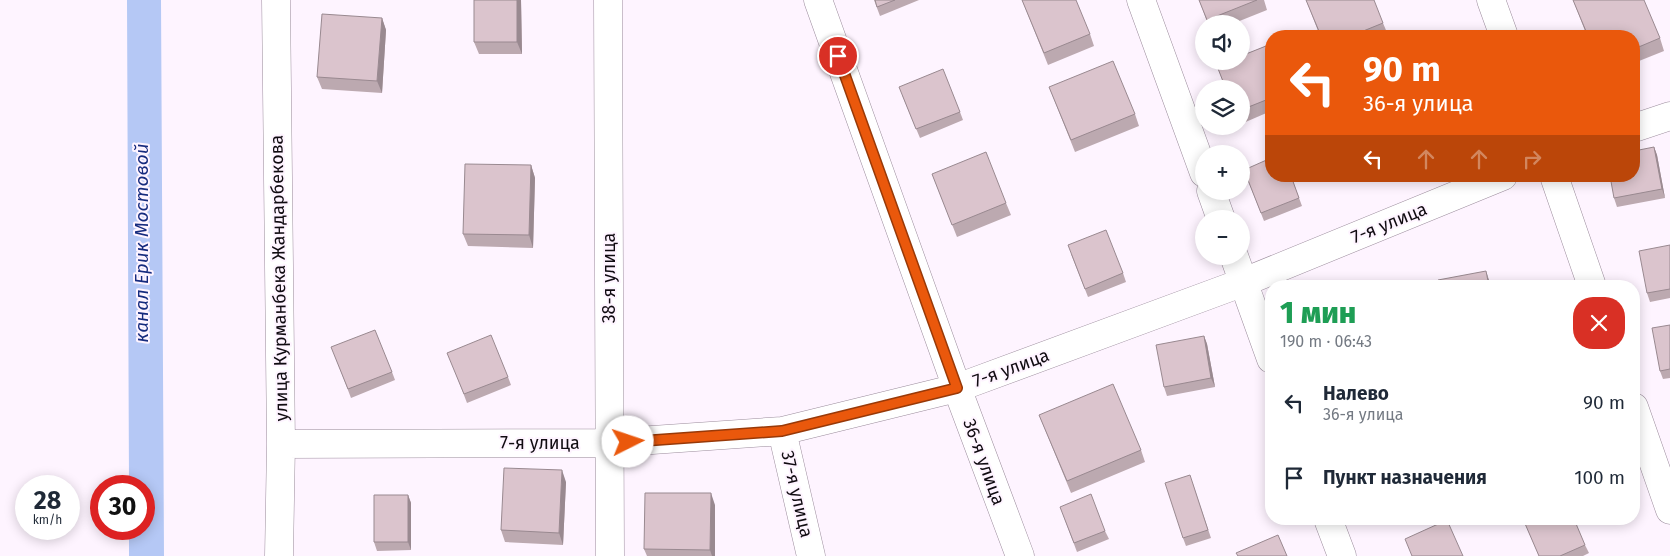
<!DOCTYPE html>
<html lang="ru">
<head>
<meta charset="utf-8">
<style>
  body { margin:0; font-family:"Fira Sans",sans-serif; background:#f6f6f7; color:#1f2937; height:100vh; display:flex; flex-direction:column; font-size:19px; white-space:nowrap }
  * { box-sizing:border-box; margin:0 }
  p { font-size:16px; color:#747a83 }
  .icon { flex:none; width:28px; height:28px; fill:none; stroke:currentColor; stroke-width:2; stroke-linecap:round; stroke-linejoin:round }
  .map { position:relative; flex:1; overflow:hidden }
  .panel { position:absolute; left:1265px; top:280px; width:375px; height:245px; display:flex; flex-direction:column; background:#fff; border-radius:20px; box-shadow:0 2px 12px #0003 }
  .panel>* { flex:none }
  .top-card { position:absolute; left:1265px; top:30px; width:375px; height:152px; border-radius:20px; box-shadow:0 2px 12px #0003; background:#ea580c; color:#fff; overflow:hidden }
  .controls { position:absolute; left:1195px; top:15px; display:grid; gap:10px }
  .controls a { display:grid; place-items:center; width:55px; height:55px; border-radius:50%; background:#fff; box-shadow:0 2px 12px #0003; font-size:25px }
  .speed { position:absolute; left:15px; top:475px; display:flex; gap:10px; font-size:25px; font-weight:700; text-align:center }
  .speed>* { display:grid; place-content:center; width:65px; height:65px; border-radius:50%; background:#fff; box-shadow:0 2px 12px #0003; line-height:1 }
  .speed small { font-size:12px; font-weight:400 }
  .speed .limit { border:8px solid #d22; background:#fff; color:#111 }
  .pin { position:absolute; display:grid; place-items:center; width:42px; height:42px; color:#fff; margin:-21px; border:2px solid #fff; border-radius:50%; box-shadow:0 1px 5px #0007 }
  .me { position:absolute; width:55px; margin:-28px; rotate:86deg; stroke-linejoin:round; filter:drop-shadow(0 0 4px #0008) }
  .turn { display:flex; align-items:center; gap:18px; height:105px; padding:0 15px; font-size:22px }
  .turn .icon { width:65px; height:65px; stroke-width:2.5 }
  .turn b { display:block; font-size:35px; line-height:42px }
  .lanes { display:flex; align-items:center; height:48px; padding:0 15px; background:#0003; justify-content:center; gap:25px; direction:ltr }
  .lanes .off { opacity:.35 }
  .round { display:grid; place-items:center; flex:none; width:52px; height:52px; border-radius:20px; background:#f6f6f7 }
  .head { display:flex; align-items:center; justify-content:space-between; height:85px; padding:0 15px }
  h1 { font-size:30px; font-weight:800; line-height:38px; color:#1e9e55 }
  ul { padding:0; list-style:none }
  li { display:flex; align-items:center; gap:15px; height:75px; padding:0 15px }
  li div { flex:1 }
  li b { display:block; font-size:19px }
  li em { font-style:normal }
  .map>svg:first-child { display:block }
  .water { fill:#b5c8f5 }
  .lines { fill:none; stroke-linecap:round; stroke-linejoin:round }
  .minor-casing { stroke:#9c8d9d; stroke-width:29 }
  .minor { stroke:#fff; stroke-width:28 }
  .wall { fill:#bca9b0 }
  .shaded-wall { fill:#998990 }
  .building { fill:#dbc4cd; stroke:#998990 }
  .route-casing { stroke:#983908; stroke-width:12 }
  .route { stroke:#ea580c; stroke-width:9 }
  .labels { text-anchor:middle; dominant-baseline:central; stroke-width:4; stroke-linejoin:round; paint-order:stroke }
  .street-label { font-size:18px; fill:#100b11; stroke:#fef4ff }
  .water-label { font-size:19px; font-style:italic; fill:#162b7e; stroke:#fef4ff }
</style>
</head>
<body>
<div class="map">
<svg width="1670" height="556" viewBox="0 0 1670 556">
  <rect width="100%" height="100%" fill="#fef4ff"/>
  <path class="water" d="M127,0H161L164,556H129V529H144V486H129Z"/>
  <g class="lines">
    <defs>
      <path id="minor" d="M276,0L281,444L279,556
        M608,0L610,556
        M818,0L957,388L1020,556
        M1141,0L1204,173
        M1491,0L1504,36
        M1634,128L1670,116
        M1554,176L1592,286
        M1211,191L1221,219
        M1234,256L1271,359
        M1634,407L1670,510
        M782,431L811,556
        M281,444L609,443L782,431L957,388L1244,282L1503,176
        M1328,519L1342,556"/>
    </defs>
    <use href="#minor" class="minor-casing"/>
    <use href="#minor" class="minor"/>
  </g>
  <path class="wall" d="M474,0H521L522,54H479L474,42Z
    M874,0H919L880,16Z
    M1022,0L1090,34L1094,46L1048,65Z
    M1199,0H1264L1267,10L1232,24H1208Z
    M1306,0L1383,23L1388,35L1385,36H1320Z
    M1573,0L1660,38L1664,51L1634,63V36H1587Z
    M382,18L386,30L382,93L322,89L317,77Z
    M1271,44V111L1241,124V89H1226L1217,66Z
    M1049,87L1135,114L1139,126L1075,152Z
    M902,95L960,112L963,120L920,138Z
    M1654,147L1657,155L1665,198L1617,207L1614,198Z
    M531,165L535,178L533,248L468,246L463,234Z
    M932,174L1006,203L1011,215L957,237Z
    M1291,176L1302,206L1264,221L1247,178Z
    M1383,176H1400L1386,182Z
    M1670,245V298L1650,302L1647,293Z
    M1071,254L1123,273L1126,282L1088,297Z
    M1670,325V378L1663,379L1660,371Z
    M1204,336L1207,344L1215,387L1167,396L1164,387Z
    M335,356L392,372L395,380L351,398Z
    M451,361L508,377L511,385L467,403Z
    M1039,415L1141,450L1145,462L1071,493Z
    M566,482L563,545L505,542L501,530Z
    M1193,484L1211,538L1186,546L1183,538Z
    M408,495L411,503V550L377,551L374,542Z
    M715,505V556H647L644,549Z
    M1063,515L1105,531L1109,539L1077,552Z
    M1523,519L1585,545L1589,553L1583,556H1539Z"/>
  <path class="shaded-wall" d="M517,0H521L522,54L517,42Z
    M382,18L386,30L382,93L377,81Z
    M1654,147L1657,155L1665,198L1662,189Z
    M531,165L535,178L533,248L529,235Z
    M1486,271L1489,280L1490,286H1489Z
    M1204,336L1207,344L1215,387L1211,378Z
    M562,470L566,482L563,545L559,533Z
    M711,493L715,505V556H712L710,550Z
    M408,495L411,503V550L408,542Z"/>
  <path class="building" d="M474,0H517V42H474Z
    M875,0H895L877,7Z
    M1022,0H1076L1090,34L1044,53Z
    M1199,0H1257L1207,20Z
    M1306,0H1374L1383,23L1351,36H1321Z
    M1573,0H1644L1660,38L1634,49V36H1588Z
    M322,14L382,18L377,81L317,77Z
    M1271,44V98L1241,110V89H1226L1217,66L1229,61H1241V56Z
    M1113,61L1135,114L1071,140L1049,87Z
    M943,69L960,112L916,129L899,87Z
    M1654,147L1662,189L1614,198L1610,176H1634V151Z
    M986,152L1006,203L952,225L932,174Z
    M1271,158V176H1291L1299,198L1261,213L1244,170Z
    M465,164L531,165L529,235L463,234Z
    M1106,230L1123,273L1085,289L1068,245Z
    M1670,245V289L1647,293L1639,251Z
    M1486,271L1489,286H1439L1438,280Z
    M1670,325V369L1660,371L1652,328Z
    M375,330L392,372L348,389L331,347Z
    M491,335L508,377L464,394L447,353Z
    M1204,336L1211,378L1164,387L1156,345Z
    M1113,384L1141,450L1067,481L1039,415Z
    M504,468L562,470L559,533L501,530Z
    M1190,475L1208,530L1183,538L1165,483Z
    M645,493H711L710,550L644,549Z
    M1091,494L1105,531L1074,543L1060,507Z
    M374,495H408V542H374Z
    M1523,519H1574L1585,545L1560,556H1539Z
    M1447,520L1463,556H1412L1405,539Z
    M1278,535L1287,556H1238L1236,553Z"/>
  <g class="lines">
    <defs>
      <path id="route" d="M628,442L782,431L957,388L838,56"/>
    </defs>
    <use href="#route" class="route-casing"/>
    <use href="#route" class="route"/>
  </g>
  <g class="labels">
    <g class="street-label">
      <text transform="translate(1389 223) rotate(-22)">7-я улица</text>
      <text transform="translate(279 278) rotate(-91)">улица Курманбека Жандарбекова</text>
      <text transform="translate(609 278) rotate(-90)">38-я улица</text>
      <text transform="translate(1011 368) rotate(-20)">7-я улица</text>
      <text x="540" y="443">7-я улица</text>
      <text transform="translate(984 462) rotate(70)">36-я улица</text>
      <text transform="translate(797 494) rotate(77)">37-я улица</text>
    </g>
    <g class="water-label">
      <text transform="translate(141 243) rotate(-90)">канал Ерик Мостовой</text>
    </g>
  </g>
</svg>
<div class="controls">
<a><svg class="icon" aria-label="sound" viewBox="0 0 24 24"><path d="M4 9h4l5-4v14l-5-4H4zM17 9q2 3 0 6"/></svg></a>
<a><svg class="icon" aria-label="layers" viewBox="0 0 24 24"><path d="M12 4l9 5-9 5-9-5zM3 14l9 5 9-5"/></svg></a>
<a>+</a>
<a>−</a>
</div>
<div class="speed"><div>28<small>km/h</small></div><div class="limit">30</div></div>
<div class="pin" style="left:838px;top:56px;background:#d93025"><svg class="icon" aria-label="arrive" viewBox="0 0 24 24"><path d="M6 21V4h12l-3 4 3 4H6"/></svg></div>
<svg class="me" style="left:628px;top:442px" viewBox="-20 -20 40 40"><circle r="19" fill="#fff"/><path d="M0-13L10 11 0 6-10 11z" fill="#ea580c"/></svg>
<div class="top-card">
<div class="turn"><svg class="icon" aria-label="left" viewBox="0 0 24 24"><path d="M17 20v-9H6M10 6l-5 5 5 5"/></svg><div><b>90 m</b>36-я улица</div></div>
<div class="lanes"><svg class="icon" aria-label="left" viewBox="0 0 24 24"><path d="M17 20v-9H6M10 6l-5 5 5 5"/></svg><svg class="icon off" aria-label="ahead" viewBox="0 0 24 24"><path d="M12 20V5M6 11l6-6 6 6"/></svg><svg class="icon off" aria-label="ahead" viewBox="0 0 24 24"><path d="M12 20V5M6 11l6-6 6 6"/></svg><svg class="icon off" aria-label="right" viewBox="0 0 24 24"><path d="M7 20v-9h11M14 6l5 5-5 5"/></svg></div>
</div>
<section class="panel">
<div class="head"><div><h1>1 мин</h1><p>190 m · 06:43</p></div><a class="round" style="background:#d93025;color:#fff"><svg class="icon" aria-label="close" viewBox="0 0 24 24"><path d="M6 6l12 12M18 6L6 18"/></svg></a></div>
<ul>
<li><svg class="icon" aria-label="left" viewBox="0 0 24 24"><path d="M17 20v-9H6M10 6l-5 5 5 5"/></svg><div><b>Налево</b><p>36-я улица</p></div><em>90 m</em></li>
<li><svg class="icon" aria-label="arrive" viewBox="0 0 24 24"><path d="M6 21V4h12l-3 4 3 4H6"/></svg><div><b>Пункт назначения</b></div><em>100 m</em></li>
</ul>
</section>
</div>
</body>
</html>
